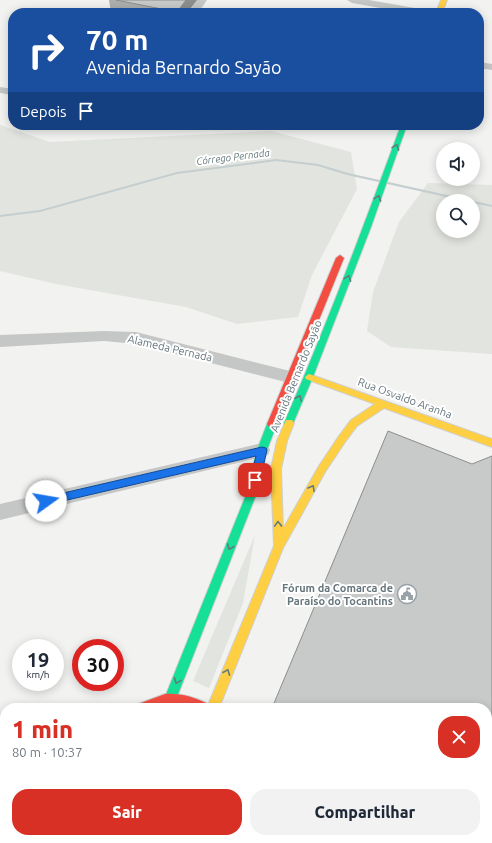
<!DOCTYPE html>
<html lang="pt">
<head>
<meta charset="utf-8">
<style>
  body { margin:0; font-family:Ubuntu,sans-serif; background:#f2f2f3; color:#1f2937; height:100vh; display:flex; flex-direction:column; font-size:15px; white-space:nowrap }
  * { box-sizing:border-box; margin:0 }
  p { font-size:13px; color:#747a83 }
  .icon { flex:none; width:22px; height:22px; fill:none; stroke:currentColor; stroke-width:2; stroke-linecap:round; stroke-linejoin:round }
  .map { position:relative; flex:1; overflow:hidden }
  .drawer { position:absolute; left:0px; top:703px; width:492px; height:140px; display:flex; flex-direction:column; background:#fff; border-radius:16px 16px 0 0; box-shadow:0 2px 10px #0003 }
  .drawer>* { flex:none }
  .guide { position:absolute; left:8px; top:8px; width:476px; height:122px; border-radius:16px; box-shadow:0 2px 10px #0003; background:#1a4fa0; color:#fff; overflow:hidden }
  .tools { position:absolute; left:436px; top:142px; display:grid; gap:8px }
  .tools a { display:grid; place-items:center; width:44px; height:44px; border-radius:50%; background:#fff; box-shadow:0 2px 10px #0003; font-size:20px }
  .speed { position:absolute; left:12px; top:639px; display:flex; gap:8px; font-size:20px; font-weight:700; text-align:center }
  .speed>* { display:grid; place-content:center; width:52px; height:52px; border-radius:50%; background:#fff; box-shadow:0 2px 10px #0003; line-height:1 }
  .speed small { font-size:10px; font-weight:400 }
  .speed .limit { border:6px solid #d22; background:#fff; color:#111 }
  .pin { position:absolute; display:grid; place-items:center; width:34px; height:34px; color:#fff; margin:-17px; border-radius:8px; box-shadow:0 2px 6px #0006 }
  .me { position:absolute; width:44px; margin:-22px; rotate:77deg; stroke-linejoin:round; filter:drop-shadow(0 0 3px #0008) }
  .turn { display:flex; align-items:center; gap:14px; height:84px; padding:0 12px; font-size:18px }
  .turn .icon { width:52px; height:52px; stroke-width:2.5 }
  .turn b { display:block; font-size:28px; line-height:34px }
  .then { display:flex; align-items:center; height:38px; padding:0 12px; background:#0003; gap:8px; font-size:15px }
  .round { display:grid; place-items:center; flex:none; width:42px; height:42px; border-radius:16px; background:#f2f2f3 }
  .summary { display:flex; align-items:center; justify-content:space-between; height:68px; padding:0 12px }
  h1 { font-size:24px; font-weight:800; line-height:30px; color:#d93025 }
  .button { display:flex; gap:8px; margin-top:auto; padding:8px 12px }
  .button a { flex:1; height:46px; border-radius:16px; background:#d93025; color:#fff; font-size:16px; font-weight:800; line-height:46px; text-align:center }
  .button a+a { background:#f2f2f3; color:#1f2937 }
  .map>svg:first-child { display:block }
  .green { fill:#e1e4df; fill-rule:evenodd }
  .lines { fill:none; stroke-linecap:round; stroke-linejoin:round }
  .stream { fill:#c4cecf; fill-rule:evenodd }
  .fast-casing { stroke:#cecfcf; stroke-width:2 }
  .slow-casing { stroke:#cecfcf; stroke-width:2 }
  .jam-casing { stroke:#cecfcf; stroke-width:2 }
  .street { fill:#c5c6c6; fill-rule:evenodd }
  .fast { fill:#16e098; fill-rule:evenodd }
  .slow { fill:#ffcf43; fill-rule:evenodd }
  .jam { fill:#f24e42; fill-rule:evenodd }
  .wall { fill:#acadad }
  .shaded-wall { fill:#8c8d8d }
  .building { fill:#c8c9c9; stroke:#8c8d8d }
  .oneway { stroke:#627b7e }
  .route { fill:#1a73e8; stroke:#114b97 }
  .labels { text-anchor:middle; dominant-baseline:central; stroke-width:4; stroke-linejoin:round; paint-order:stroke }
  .far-water-label { font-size:10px; font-style:italic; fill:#62777b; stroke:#fff }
  .street-label { font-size:11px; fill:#66767d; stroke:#fff }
  .poi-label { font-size:11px; font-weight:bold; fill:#66767d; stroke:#fff; text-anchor:end }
</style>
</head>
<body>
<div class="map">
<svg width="492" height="843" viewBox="0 0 492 843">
  <rect width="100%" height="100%" fill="#f2f2f1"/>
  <path class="green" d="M0,125L50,142L271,131L351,152L357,189L312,275L298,317L237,324L186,307L56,284L0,271Z
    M428,183L492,185V354L391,347L367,331L373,292L399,222ZM443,201H473V231H443Z
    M255,535L243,603L209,688L193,681Z"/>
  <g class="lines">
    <path class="stream" d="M276,159L318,164L348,173L492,205V207L473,203V201H464L347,175L318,166L276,161L177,174L40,212L0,217V215L40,210L177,172Z"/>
    <defs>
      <path id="fast" d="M401,125H407L371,227L313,377L292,426H286L284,423C327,325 364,225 401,125Z
        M272,420L275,421L277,424L267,450L256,495L177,697L175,701L171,703L167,701L165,697L246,495L257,450L267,424L269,421Z
        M5,796V808L0,810V798Z
        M96,838H108L106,843H94Z"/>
      <path id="slow" d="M441,0H447L442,13H436Z
        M309,374L492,439V447L384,408L357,426L345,442L325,472L283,548L219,708H207L274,546L271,469L277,441L286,420H292L294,423L287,441L281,469L283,529L319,466L339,436L351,420L375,404L306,379L305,377Z
        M148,838H161L159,843H146Z"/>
      <path id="jam" d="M340,255L344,258L277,424L275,427H269L267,424L336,258Z
        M165,694C181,693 194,697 208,704L210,708H192L173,705L155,708H136L138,704Z
        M5,746V758L0,760V748Z"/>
    </defs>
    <use href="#fast" class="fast-casing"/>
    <use href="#slow" class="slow-casing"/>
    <use href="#jam" class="jam-casing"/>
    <path class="street" d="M197,0H207L198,13H188Z
      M347,0H369L426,10L431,13H409L352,3Z
      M479,62L492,64V70L479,68Z
      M0,87L13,89V95L0,93Z
      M104,331L136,332L290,371L295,373L298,377L295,381L290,383L136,344L104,341L0,347V335Z
      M262,443L268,445L270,450L268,455L262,457L0,520V504Z"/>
    <use href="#fast" class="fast"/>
    <use href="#slow" class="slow"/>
    <use href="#jam" class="jam"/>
  </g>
  <path class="wall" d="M109,0H197L187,13H117L111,12Z
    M422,838H487L492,843H432Z"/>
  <path class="shaded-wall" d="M186,0H197L187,13H177V12Z"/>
  <path class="building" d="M116,0H186L177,12Z
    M388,431L472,464L492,456V843H451L441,838H487V708H272Z"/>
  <defs><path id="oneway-chevron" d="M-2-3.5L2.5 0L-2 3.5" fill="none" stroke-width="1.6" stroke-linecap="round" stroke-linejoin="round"/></defs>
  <g class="oneway">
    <use href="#oneway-chevron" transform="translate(396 147) rotate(-70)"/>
    <use href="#oneway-chevron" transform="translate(378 198) rotate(-70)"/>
    <use href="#oneway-chevron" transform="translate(348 278) rotate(-69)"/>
    <use href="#oneway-chevron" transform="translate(299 398) rotate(-65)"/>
    <use href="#oneway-chevron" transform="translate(312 488) rotate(-61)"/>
    <use href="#oneway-chevron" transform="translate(278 524) rotate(-92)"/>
    <use href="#oneway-chevron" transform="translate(230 547) rotate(112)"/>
    <use href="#oneway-chevron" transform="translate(227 672) rotate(-68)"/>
    <use href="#oneway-chevron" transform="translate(177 681) rotate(112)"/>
  </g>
  <path class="route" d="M262,447L266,448L267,450L260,480L258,483H252L250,480L256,456L46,505L43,504L41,501L43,498L46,497Z"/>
  <defs>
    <symbol id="civic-ring" viewBox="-11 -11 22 22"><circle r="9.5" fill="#fff" stroke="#97a1a6" stroke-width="1.5"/><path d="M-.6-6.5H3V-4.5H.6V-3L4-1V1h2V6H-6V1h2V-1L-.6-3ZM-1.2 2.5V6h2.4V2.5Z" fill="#97a1a6"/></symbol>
  </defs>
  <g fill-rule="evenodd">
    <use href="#civic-ring" x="396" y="583" width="22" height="22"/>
  </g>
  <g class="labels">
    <g class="far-water-label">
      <text transform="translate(233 157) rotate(-7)">Córrego Pernada</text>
    </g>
    <g class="street-label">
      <text transform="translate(170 348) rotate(13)">Alameda Pernada</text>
      <text transform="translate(296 376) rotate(-68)">Avenida Bernardo Sayão</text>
      <text transform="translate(405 398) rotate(20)">Rua Osvaldo Aranha</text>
    </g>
    <g class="poi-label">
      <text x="393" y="588">Fórum da Comarca de<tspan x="393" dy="13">Paraíso do Tocantins</tspan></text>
    </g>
  </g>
</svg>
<div class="tools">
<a><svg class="icon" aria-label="sound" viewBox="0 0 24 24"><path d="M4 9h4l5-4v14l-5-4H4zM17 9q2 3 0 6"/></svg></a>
<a><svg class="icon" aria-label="search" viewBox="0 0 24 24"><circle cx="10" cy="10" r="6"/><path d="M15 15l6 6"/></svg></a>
</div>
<div class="speed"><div>19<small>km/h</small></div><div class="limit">30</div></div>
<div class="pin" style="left:255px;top:480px;background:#d93025"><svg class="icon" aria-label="arrive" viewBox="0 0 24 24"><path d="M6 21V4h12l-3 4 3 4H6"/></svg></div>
<svg class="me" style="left:46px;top:501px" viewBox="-20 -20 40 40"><circle r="19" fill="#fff"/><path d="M0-13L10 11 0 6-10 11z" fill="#1a73e8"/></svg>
<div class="guide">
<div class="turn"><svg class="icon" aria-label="right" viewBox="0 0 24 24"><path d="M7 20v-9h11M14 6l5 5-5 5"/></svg><div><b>70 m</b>Avenida Bernardo Sayão</div></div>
<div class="then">Depois<svg class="icon" aria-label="arrive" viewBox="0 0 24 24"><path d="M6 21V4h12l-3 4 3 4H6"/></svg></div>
</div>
<section class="drawer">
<div class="summary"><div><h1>1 min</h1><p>80 m · 10:37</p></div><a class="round" style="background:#d93025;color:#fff"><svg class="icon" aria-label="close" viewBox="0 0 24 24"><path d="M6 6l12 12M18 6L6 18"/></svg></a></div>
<div class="button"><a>Sair</a><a>Compartilhar</a></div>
</section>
</div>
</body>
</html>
